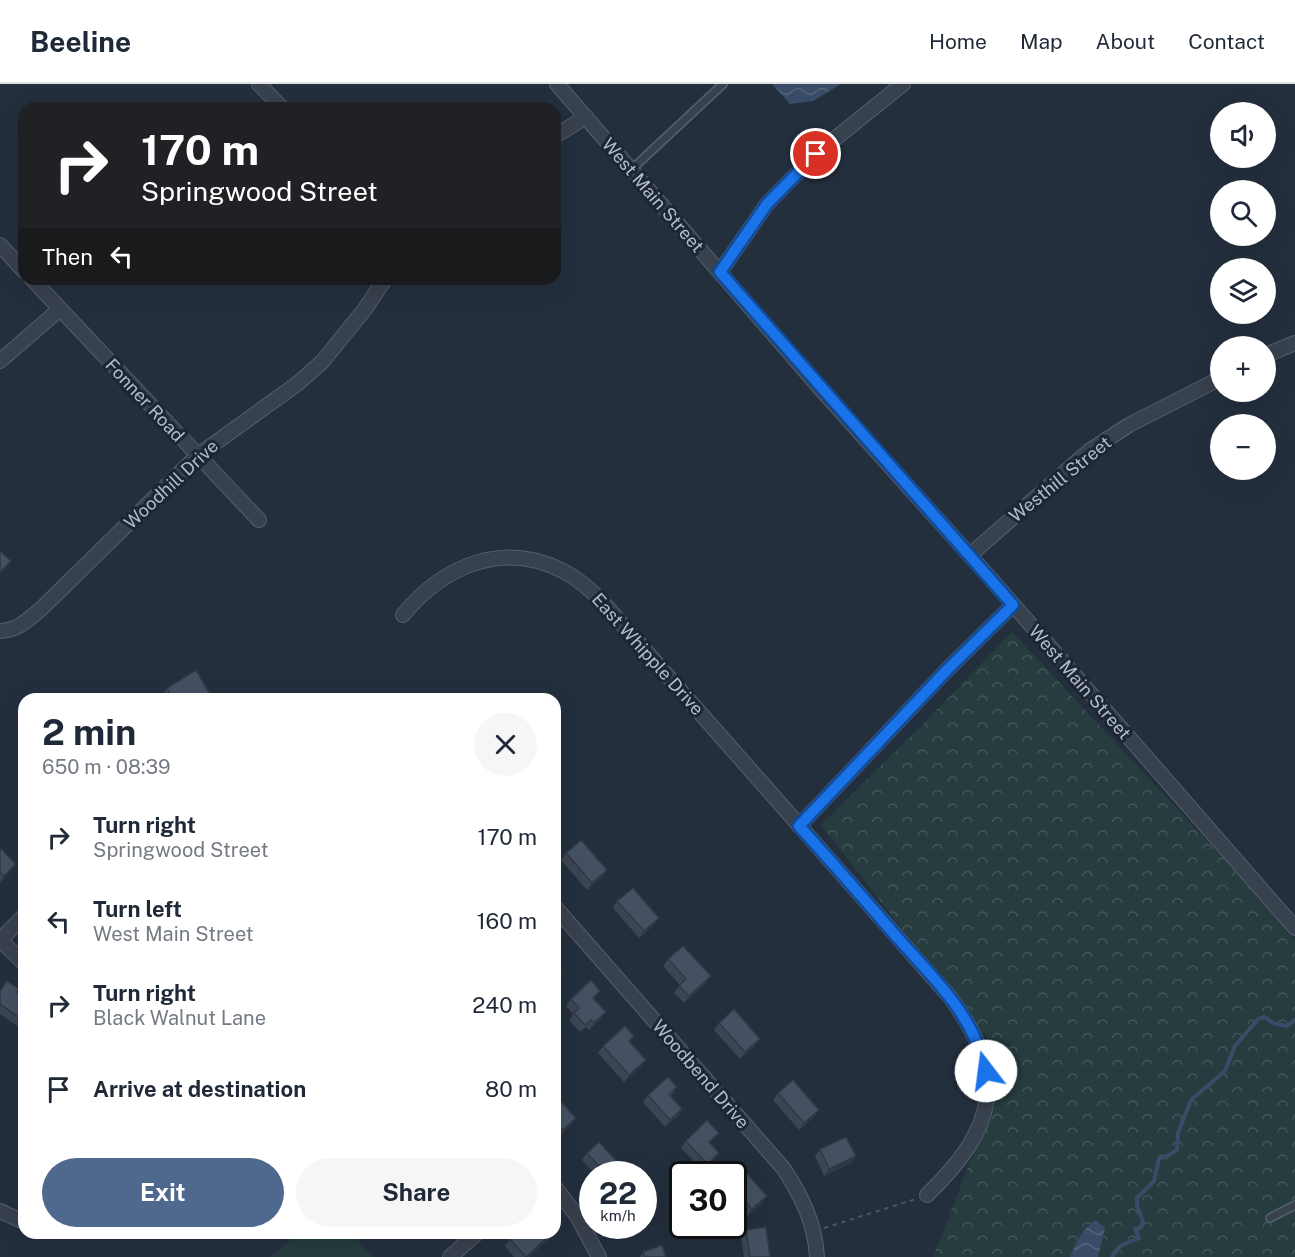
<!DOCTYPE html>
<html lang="en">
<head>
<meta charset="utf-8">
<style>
  body { margin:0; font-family:"Public Sans",sans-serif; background:#f6f6f7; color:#1f2937; height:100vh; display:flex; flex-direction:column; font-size:22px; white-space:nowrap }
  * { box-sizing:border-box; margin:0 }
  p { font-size:20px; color:#747a83 }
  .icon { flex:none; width:33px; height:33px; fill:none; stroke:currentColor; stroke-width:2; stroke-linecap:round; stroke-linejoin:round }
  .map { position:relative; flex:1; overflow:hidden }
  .details { position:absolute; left:18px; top:609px; width:543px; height:546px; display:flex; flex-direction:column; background:#fff; border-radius:18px; box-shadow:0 6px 24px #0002 }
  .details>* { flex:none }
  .banner { position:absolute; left:18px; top:18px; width:543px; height:183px; border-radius:18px; box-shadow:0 6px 24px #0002; background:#202124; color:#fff; overflow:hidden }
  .buttons { position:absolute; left:1210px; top:18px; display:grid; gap:12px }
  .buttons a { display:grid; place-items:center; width:66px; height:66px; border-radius:50%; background:#fff; box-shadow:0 6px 24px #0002; font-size:30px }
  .speed { position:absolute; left:579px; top:1077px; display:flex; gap:12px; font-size:30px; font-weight:700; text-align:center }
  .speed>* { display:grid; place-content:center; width:78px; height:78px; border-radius:50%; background:#fff; box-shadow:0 6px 24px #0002; line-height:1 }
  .speed small { font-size:15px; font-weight:400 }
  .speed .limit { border:3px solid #111; border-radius:9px; background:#fff; color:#111 }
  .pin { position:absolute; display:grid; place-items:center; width:51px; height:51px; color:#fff; margin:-26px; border:3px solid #fff; border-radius:50%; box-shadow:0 2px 6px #0007 }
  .me { position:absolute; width:66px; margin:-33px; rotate:345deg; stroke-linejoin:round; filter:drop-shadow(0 0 4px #0008) }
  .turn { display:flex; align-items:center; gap:21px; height:126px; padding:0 24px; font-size:27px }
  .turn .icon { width:78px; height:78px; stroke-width:2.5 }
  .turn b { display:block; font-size:42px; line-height:51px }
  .then { display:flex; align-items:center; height:57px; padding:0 24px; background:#0003; gap:12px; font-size:22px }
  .round { display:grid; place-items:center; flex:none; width:63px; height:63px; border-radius:32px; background:#f6f6f7 }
  .head { display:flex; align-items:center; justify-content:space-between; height:102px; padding:0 24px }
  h1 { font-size:36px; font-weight:700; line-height:45px }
  .primary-button { display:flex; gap:12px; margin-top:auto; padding:12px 24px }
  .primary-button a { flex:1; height:69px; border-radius:36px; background:#4f688e; color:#fff; font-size:24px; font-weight:700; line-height:69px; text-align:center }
  .primary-button a+a { background:#f6f6f7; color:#1f2937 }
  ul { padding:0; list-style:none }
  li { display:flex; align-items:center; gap:18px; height:84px; padding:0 24px }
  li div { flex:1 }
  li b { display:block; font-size:22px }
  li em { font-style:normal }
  header { display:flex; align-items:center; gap:36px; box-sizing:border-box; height:84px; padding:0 30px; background:#fff; border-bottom:2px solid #e0e1e3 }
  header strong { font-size:28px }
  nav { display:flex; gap:33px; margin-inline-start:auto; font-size:21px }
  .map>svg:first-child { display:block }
  .grass { fill:#263c3f }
  .forest { fill:url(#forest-crowns) }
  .water { fill:url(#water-waves) }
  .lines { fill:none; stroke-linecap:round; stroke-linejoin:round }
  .stream { stroke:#394c67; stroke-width:4 }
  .service-casing { stroke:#565f6c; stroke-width:10 }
  .minor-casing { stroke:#565f6c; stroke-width:16 }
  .path { stroke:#44595c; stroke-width:2; stroke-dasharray:4.5 4.5; stroke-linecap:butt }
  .service { stroke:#38414e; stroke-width:7 }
  .minor { stroke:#38414e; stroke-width:14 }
  .wall { fill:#3b4654 }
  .shaded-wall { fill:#303945 }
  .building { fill:#455162; stroke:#303945; stroke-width:1.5 }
  .route-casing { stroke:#114b97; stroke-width:15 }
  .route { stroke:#1a73e8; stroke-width:10 }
  .labels { text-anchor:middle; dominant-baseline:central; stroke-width:6; stroke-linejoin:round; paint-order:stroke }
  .street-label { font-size:18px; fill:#b4bcc9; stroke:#1d2633 }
</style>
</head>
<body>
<header>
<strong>Beeline</strong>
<nav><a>Home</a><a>Map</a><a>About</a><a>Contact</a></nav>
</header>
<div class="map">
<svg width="1295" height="1173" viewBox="0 0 1295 1173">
  <defs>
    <pattern id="forest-crowns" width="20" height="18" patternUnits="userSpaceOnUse" patternTransform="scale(1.5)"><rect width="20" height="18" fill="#263c3f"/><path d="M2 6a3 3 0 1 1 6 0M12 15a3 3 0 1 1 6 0" fill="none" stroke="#435659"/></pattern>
    <pattern id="water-waves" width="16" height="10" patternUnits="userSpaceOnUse" patternTransform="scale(1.5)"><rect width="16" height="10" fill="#394c67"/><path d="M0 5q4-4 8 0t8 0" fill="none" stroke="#53647b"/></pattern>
  </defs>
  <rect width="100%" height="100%" fill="#242f3e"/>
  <path class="grass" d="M299,1149H351L373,1173H270Z"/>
  <path class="forest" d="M1012,548L1227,778L1295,857V1173H933L1008,981L821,741L923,640Z"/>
  <path class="water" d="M772,0H841L813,17L790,20Z
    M1096,1136L1105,1144L1098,1173H1070C1076,1159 1082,1144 1096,1136Z"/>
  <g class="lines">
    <path class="stream" d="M1112,1173L1120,1162L1139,1154L1135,1145L1140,1144L1143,1138L1137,1121V1114L1154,1097L1159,1075L1169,1071L1177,1066L1178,1049L1191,1016L1225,987L1235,962L1258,935L1265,933L1273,939L1287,942L1295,936"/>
    <defs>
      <path id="service" d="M631,86L723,0
        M1270,1134L1295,1121"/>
      <path id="minor" d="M259,0L282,24
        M557,0L819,303L990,494L1295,844
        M555,52L586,33
        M0,161L24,187
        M720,188L767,120L816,70L903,0
        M32,195L259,436
        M1266,271L1295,259
        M0,277L60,225
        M970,471L1089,367L1129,341L1221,294
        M403,531C443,482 503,456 563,487C577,494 588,504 600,515L950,913C1009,993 996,1044 927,1111
        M0,547C18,546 28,536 41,525L197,372L297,300L322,278L365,225L385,195
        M799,742L947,586L1013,521
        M555,823L784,1085C802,1113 815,1139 817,1173
        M24,832L0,856L24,879
        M555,1103L577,1132L599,1173
        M0,1127L24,1138
        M450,1173L477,1149"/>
    </defs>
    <use href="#service" class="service-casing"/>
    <use href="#minor" class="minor-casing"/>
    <path class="path" d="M824,1144L916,1115"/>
    <use href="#service" class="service"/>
    <use href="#minor" class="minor"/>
  </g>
  <path class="wall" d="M167,604L206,615H164L162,611Z
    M0,764L16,780L11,787L0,798Z
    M566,769L607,786L602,793L587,806L561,776Z
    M617,817L654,841L639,854L613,824Z
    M668,875L706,899L684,919L674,909L680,901L663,882Z
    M0,907L17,908L24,913V941L21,945L0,930Z
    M596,914L594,915L601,935L589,946L586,943L580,948L569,936L573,930L566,922L571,915Z
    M719,939L755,962L740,975L714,946Z
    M634,952L630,958L641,982L624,998L598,969L603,962Z
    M677,1003L671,1012L682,1025L678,1032L665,1043L643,1018L648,1011Z
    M778,1009L819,1026L814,1033L799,1046L773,1016Z
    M555,1011L576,1034L571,1041L558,1053L555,1049Z
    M719,1049L710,1059L719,1069L714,1076L703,1087L681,1064L686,1057Z
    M820,1065L856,1072L851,1079L824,1092L815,1072Z
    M587,1069L629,1090H595L582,1076Z
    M734,1090L767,1112L762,1119L747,1132L734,1117Z
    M746,1146L770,1173H744L741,1153Z
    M550,1154L529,1173H514L505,1162L510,1155Z
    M643,1168L666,1173H640Z"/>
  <path class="shaded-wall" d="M11,477L6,484L0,490V488Z
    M16,780L11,787L0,798L4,792Z
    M607,786L602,793L587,806L592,799Z
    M659,834L654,841L639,854L644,847Z
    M711,892L706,899L684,919L689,912Z
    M606,928L601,935L589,946L594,939Z
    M760,955L755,962L740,975L745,968Z
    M646,976L641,982L624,998L629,991Z
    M682,1025L678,1032L665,1043L670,1036Z
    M819,1026L814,1033L799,1046L804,1039Z
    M576,1034L571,1041L558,1053L563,1046Z
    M719,1069L714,1076L703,1087L707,1080Z
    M856,1072L851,1079L824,1092L829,1085Z
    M767,1112L762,1119L747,1132L752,1125Z
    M653,1127L648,1134L644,1137V1132Z
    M552,1149H553L550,1154L529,1173H526Z"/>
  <path class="building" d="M0,467L11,477L0,488Z
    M196,586L210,610L201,615H173L167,604Z
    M581,756L607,786L592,799L566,769Z
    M0,764L16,780L4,792L0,788Z
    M633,804L659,834L644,847L617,817Z
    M683,862L711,892L689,912L679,902L686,895L668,875Z
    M555,879L562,887L555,894Z
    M591,896L600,907L593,914L606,928L594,939L591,936L585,941L574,929L579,924L571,915Z
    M7,897L19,905L17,908L24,913V937L0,920V907Z
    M734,925L760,955L745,968L719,939Z
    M625,942L634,952L629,957L646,976L629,991L603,962Z
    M668,993L677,1003L669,1010L682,1025L670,1036L648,1011Z
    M793,996L819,1026L804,1039L778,1009Z
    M555,1011L576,1034L563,1046L555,1037Z
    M707,1036L719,1049L709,1058L719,1069L707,1080L686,1057Z
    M846,1053L856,1072L829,1085L820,1065Z
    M599,1058L629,1090H606L587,1069Z
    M740,1082L767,1112L752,1125L734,1105V1090H731Z
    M644,1108L653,1127L644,1132Z
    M766,1143L770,1173H750L746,1146Z
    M517,1149H552L526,1173L510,1155Z
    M662,1161L666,1173H645L643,1168Z"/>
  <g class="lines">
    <defs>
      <path id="route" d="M816,70L767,120L720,188L1013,521L947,586L799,742C832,778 864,815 896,852C934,895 973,929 986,987"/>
    </defs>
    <use href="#route" class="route-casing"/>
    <use href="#route" class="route"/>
  </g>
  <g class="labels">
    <g class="street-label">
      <text transform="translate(653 111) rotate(49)">West Main Street</text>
      <text transform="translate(145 316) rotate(47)">Fonner Road</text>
      <text transform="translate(1060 395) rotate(-39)">Westhill Street</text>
      <text transform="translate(171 400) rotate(-43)">Woodhill Drive</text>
      <text transform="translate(648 570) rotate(48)">East Whipple Drive</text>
      <text transform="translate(1080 598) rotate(49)">West Main Street</text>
      <text transform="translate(701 990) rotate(49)">Woodbend Drive</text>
    </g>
  </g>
</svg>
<div class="buttons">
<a><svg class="icon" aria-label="sound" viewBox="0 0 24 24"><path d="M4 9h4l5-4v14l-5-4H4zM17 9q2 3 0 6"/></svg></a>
<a><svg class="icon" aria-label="search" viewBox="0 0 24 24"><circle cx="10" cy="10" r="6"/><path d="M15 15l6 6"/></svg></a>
<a><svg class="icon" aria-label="layers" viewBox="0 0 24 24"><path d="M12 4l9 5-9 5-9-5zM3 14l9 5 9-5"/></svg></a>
<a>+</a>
<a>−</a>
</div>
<div class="speed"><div>22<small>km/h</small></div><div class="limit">30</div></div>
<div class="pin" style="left:816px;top:70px;background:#d93025"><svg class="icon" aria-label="arrive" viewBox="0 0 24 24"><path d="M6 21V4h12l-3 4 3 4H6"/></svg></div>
<svg class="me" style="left:986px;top:987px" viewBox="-20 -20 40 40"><circle r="19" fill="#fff"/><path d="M0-13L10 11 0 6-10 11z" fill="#1a73e8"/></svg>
<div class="banner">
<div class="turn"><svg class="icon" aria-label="right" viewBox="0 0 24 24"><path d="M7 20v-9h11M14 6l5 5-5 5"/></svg><div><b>170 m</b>Springwood Street</div></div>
<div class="then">Then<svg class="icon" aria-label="left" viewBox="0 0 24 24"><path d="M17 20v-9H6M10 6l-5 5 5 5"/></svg></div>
</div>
<section class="details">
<div class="head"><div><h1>2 min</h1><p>650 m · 08:39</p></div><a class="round"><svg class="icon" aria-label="close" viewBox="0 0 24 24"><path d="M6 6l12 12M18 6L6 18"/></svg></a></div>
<ul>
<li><svg class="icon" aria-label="right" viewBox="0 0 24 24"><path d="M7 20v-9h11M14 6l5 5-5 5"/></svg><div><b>Turn right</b><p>Springwood Street</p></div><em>170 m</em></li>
<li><svg class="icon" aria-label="left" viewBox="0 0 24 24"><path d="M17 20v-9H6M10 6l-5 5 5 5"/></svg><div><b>Turn left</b><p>West Main Street</p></div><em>160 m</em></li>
<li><svg class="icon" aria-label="right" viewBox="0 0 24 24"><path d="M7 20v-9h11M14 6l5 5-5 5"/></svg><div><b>Turn right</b><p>Black Walnut Lane</p></div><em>240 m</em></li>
<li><svg class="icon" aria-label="arrive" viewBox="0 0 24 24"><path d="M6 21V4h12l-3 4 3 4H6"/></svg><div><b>Arrive at destination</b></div><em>80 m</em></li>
</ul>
<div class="primary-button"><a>Exit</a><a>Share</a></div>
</section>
</div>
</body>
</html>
